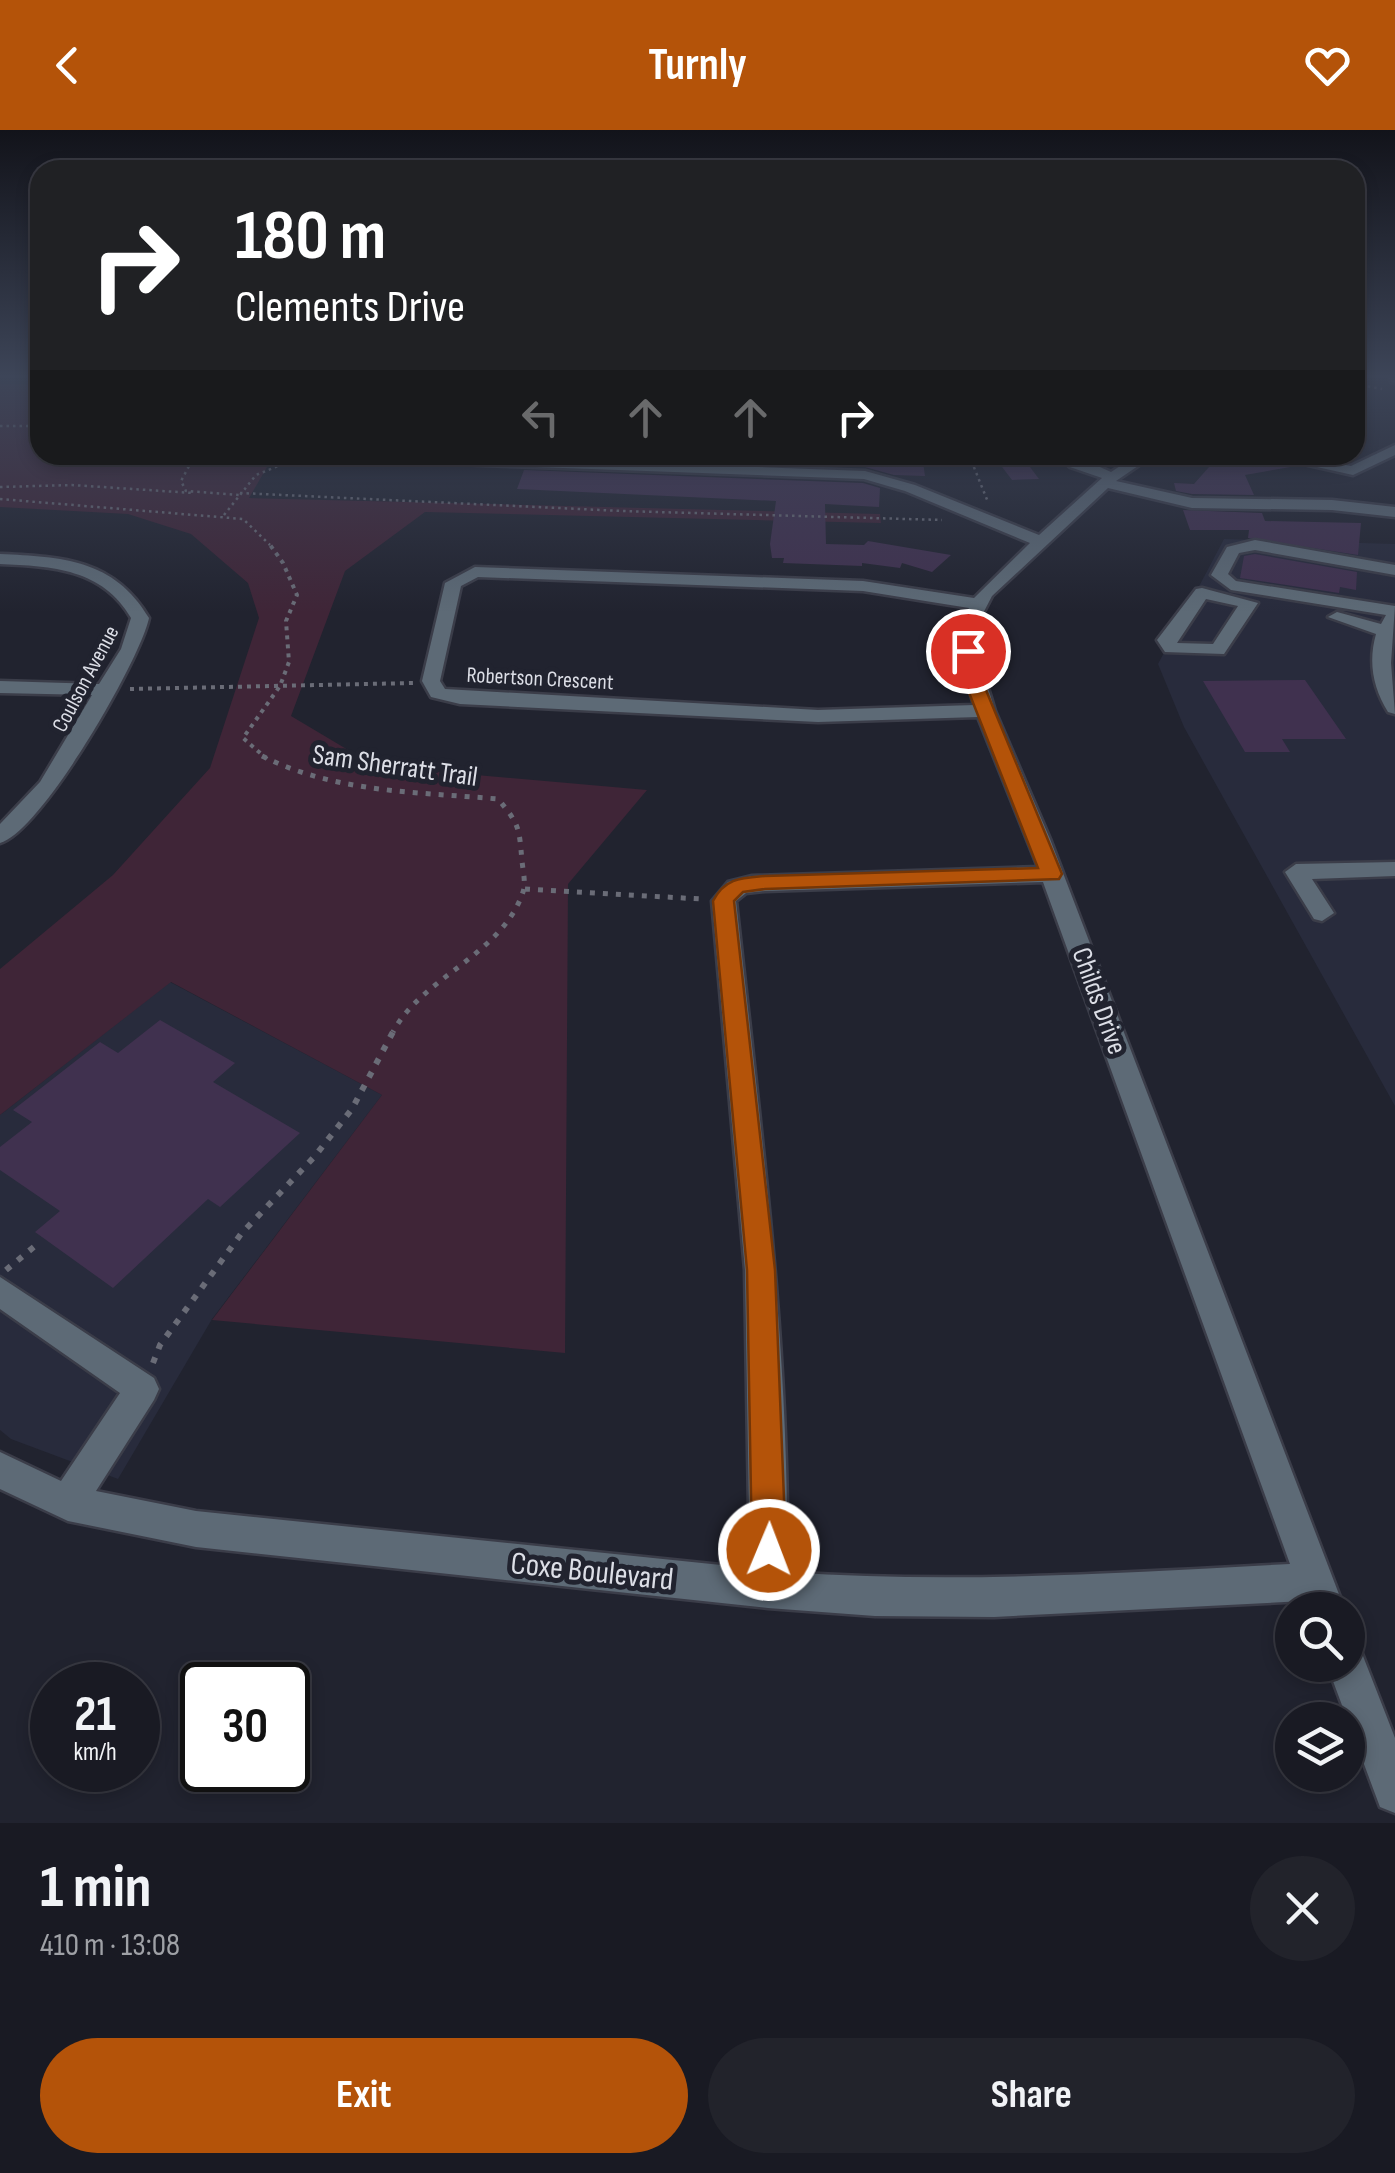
<!DOCTYPE html>
<html lang="en">
<head>
<meta charset="utf-8">
<style>
  body { margin:0; font-family:"Sofia Sans Condensed",sans-serif; background:#22232b; color:#f1f3f6; height:100vh; display:flex; flex-direction:column; font-size:38px; white-space:nowrap }
  * { box-sizing:border-box; margin:0 }
  p { font-size:32px; color:#9fa1a6 }
  .icon { flex:none; width:55px; height:55px; fill:none; stroke:currentColor; stroke-width:2; stroke-linecap:round; stroke-linejoin:round }
  .map { position:relative; height:1693px; overflow:hidden }
  .details { display:flex; flex-direction:column; background:#191a23; flex:1 }
  .details>* { flex:none }
  .top-card { position:absolute; left:30px; top:30px; width:1335px; height:305px; border-radius:30px; box-shadow:0 5px 15px #0003,0 0 0 2px #373841; background:#202124; color:#fff; overflow:hidden }
  .controls { position:absolute; left:1275px; top:1462px; display:grid; gap:20px }
  .controls a { display:grid; place-items:center; width:90px; height:90px; border-radius:50%; background:#191a23; box-shadow:0 5px 15px #0003,0 0 0 2px #373841; font-size:50px }
  .speed { position:absolute; left:30px; top:1532px; display:flex; gap:20px; font-size:50px; font-weight:700; text-align:center }
  .speed>* { display:grid; place-content:center; width:130px; height:130px; border-radius:50%; background:#191a23; box-shadow:0 5px 15px #0003,0 0 0 2px #373841; line-height:1 }
  .speed small { font-size:25px; font-weight:400 }
  .speed .limit { border:5px solid #111; border-radius:15px; background:#fff; color:#111 }
  .pin { position:absolute; display:grid; place-items:center; width:85px; height:85px; color:#fff; margin:-42px; border:5px solid #fff; border-radius:50%; box-shadow:0 2px 10px #0007 }
  .me { position:absolute; width:110px; margin:-55px; rotate:1deg; stroke-linejoin:round; filter:drop-shadow(0 0 8px #0008) }
  .turn { display:flex; align-items:center; gap:35px; height:210px; padding:0 40px; font-size:45px }
  .turn .icon { width:130px; height:130px; stroke-width:2.5 }
  .turn b { display:block; font-size:70px; line-height:85px }
  .lanes { display:flex; align-items:center; height:95px; padding:0 40px; background:#0003; justify-content:center; gap:50px; direction:ltr }
  .lanes .off { opacity:.35 }
  .round { display:grid; place-items:center; flex:none; width:105px; height:105px; border-radius:52px; background:#22232b }
  .summary { display:flex; align-items:center; justify-content:space-between; height:170px; padding:0 40px }
  h1 { font-size:60px; font-weight:700; line-height:75px }
  .cta { display:flex; gap:20px; margin-top:auto; padding:20px 40px }
  .cta a { flex:1; height:115px; border-radius:60px; background:#b45309; color:#fff; font-size:40px; font-weight:700; line-height:115px; text-align:center }
  .cta a+a { background:#22232b; color:#f1f3f6 }
  header { display:flex; justify-content:space-between; align-items:center; height:130px; padding:0 40px; background:#b45309; color:#fff; font-size:45px; font-weight:700 }
  .map>svg:first-child { display:block }
  .built { fill:#282b3c }
  .green { fill:#3f2537 }
  .building { fill:#40314f }
  .lines { fill:none; stroke-linecap:round; stroke-linejoin:round }
  .minor-casing { stroke:#3b3d49; stroke-width:5 }
  .path-far3 { stroke:#6a6c77; stroke-width:2.5; stroke-dasharray:2.5 4; stroke-linecap:butt }
  .path-far2 { stroke:#6a6c77; stroke-width:4; stroke-dasharray:4 5; stroke-linecap:butt }
  .path-far1 { stroke:#6a6c77; stroke-width:5; stroke-dasharray:5 8; stroke-linecap:butt }
  .path { stroke:#6a6c77; stroke-width:6; stroke-dasharray:6 9; stroke-linecap:butt }
  .minor { fill:#5d6a76; fill-rule:evenodd }
  .route { fill:#b45309; stroke:#753606; stroke-width:2.5 }
  .labels { text-anchor:middle; dominant-baseline:central; stroke-width:10; stroke-linejoin:round; paint-order:stroke }
  .far-street-label { font-size:22px; fill:#dcdee6; stroke:#21232f }
  .street-label { font-size:28px; fill:#dcdee6; stroke:#21232f }
  .near-street-label { font-size:32px; fill:#dcdee6; stroke:#21232f }
</style>
</head>
<body>
<header><svg class="icon" aria-label="back" viewBox="0 0 24 24"><path d="M15 5l-7 7 7 7"/></svg>Turnly<svg class="icon" aria-label="heart" viewBox="0 0 24 24"><path d="M12 20l-8-8c-3-5 5-10 8-4 3-6 11-1 8 4z"/></svg></header>
<div class="map">
<svg width="1395" height="1693" viewBox="0 0 1395 1693">
  <rect width="100%" height="100%" fill="#21232f"/>
  <path class="built" d="M1224,409L1395,414V976L1184,597L1158,534Z
    M170,852L382,965L212,1189L118,1349L11,1309L0,1300V985Z"/>
  <path class="green" d="M0,254H40V325H274L249,368L880,384L881,393L425,382L345,441L291,586L375,636L647,660L568,754L565,1223L212,1190L382,965L171,852L0,985V839L113,745L210,638L259,488L248,453L191,404L128,384L0,377Z"/>
  <path class="building" d="M538,325H922L925,346L894,345L865,337Z
    M993,325H1021L1039,349L1012,350Z
    M1192,325H1259L1296,336L1245,345L1254,365L1192,364L1176,361L1174,353L1194,354L1209,337L1191,333Z
    M524,340L863,353L880,358L879,377L825,374L826,414L864,415L868,411L951,425L932,442L902,433L900,438L862,433V436L783,433L784,428H772L770,414L776,371L517,359Z
    M1183,380L1262,383L1265,391L1361,393L1358,425L1248,408L1249,400H1190Z
    M1255,424L1357,442L1356,460L1340,457L1339,463L1240,448L1244,426Z
    M1305,550L1346,609H1282L1290,622H1245L1203,551Z
    M160,890L235,933L213,952L300,1003L220,1077L208,1069L113,1158L35,1102L60,1081L0,1040V1017L32,992L13,980L100,912L118,923Z"/>
  <g class="lines">
    <defs>
      <path id="minor" d="M1388,245H1395V253L1391,252Z
        M1395,315V325L1353,345L1263,325H1292L1351,336Z
        M314,325H438L865,341L915,355L1039,405L1102,348L1070,337L1057,325H1073L1111,342L1137,325H1154L1116,351L1192,368L1332,370L1395,377V387L1332,380L1192,378L1108,358L992,466L976,497L977,521L995,581L1050,709L1345,1480H1307L1304,1471L994,1487L875,1486L768,1478L196,1417L68,1391L0,1359V1322L61,1351L120,1263L0,1179V1147L154,1248L159,1259L154,1270L96,1361L196,1381L750,1438L745,1140L712,771L728,752L752,746L1038,737L978,587L818,592L460,574L431,567L422,551L445,453L475,437L863,451L974,468L1030,413L905,361L864,349L321,329ZM478,447L863,461L969,478C951,511 964,541 974,575L818,580L445,559L440,551L461,456ZM1043,752L1290,1434C1122,1443 955,1454 787,1442C790,1217 760,994 736,771L746,763L765,761Z
        M1255,410L1395,435V445L1255,420L1239,423L1228,444L1236,451L1395,476L1391,533L1395,584L1388,582C1373,558 1368,532 1376,504L1328,487L1337,482L1381,494L1386,485L1231,460L1211,445L1227,417Z
        M0,424C62,427 114,429 149,488C140,531 41,702 0,713V694L40,652L92,565L0,563V551L99,554L121,519L131,488C103,439 52,436 0,434Z
        M1202,458L1258,473L1224,524L1165,522L1157,510L1196,459ZM1206,469L1238,476L1213,514L1177,513Z
        M1395,732V746L1312,749L1334,783L1322,791L1314,789L1285,742L1296,734Z
        M1348,1516L1361,1521L1395,1608V1683L1380,1677L1327,1535H1348Z"/>
    </defs>
    <use href="#minor" class="minor-casing"/>
    <path class="path-far3" d="M1355,254L1382,259
      M0,296H40
      M195,325L181,351L186,361L239,365
      M969,325L988,372
      M0,357L72,355L193,363
      M240,363L622,381L942,390
      M0,369L243,389L270,415
      M224,385L256,345L303,326"/>
    <path class="path-far2" d="M130,559L413,553
      M267,629L243,608L280,556L289,532L286,491L297,465L283,433L268,412"/>
    <path class="path-far1" d="M262,626C336,663 418,662 498,669C520,695 519,698 522,731C523,741 526,753 523,762C502,825 422,847 393,902
      M525,759L701,769"/>
    <path class="path" d="M6,1140L35,1116
      M153,1233L160,1215L241,1104L315,1026L352,979L394,900"/>
    <use href="#minor" class="minor"/>
  </g>
  <linearGradient id="sky" x2="0" y2="1"><stop stop-color="#12131a"/><stop offset="0.51" stop-color="#3d4558"/><stop offset="1" stop-color="#3d4558" stop-opacity="0"/></linearGradient>
  <rect width="1395" height="483" fill="url(#sky)"/>
  <path class="route" d="M968,516L976,521L986,560L1062,744L1059,749L765,759L743,762L734,771L775,1140L786,1420L781,1431L769,1436L757,1431L752,1420L747,1140L713,771C725,748 741,748 765,746L1038,738L968,560L959,521Z"/>
  <g class="labels">
    <g class="far-street-label">
      <text transform="translate(86 549) rotate(-62)">Coulson Avenue</text>
      <text transform="translate(540 549) rotate(3)">Robertson Crescent</text>
    </g>
    <g class="street-label">
      <text transform="translate(395 636) rotate(8)">Sam Sherratt Trail</text>
      <text transform="translate(1099 871) rotate(70)">Childs Drive</text>
    </g>
    <g class="near-street-label">
      <text transform="translate(592 1442) rotate(6)">Coxe Boulevard</text>
    </g>
  </g>
</svg>
<div class="controls">
<a><svg class="icon" aria-label="search" viewBox="0 0 24 24"><circle cx="10" cy="10" r="6"/><path d="M15 15l6 6"/></svg></a>
<a><svg class="icon" aria-label="layers" viewBox="0 0 24 24"><path d="M12 4l9 5-9 5-9-5zM3 14l9 5 9-5"/></svg></a>
</div>
<div class="speed"><div>21<small>km/h</small></div><div class="limit">30</div></div>
<div class="pin" style="left:968px;top:521px;background:#d93025"><svg class="icon" aria-label="arrive" viewBox="0 0 24 24"><path d="M6 21V4h12l-3 4 3 4H6"/></svg></div>
<svg class="me" style="left:769px;top:1420px" viewBox="-20 -20 40 40"><circle r="17" fill="#b45309" stroke="#fff" stroke-width="3"/><path d="M0-11L8 9 0 5-8 9z" fill="#fff"/></svg>
<div class="top-card">
<div class="turn"><svg class="icon" aria-label="right" viewBox="0 0 24 24"><path d="M7 20v-9h11M14 6l5 5-5 5"/></svg><div><b>180 m</b>Clements Drive</div></div>
<div class="lanes"><svg class="icon off" aria-label="left" viewBox="0 0 24 24"><path d="M17 20v-9H6M10 6l-5 5 5 5"/></svg><svg class="icon off" aria-label="ahead" viewBox="0 0 24 24"><path d="M12 20V5M6 11l6-6 6 6"/></svg><svg class="icon off" aria-label="ahead" viewBox="0 0 24 24"><path d="M12 20V5M6 11l6-6 6 6"/></svg><svg class="icon" aria-label="right" viewBox="0 0 24 24"><path d="M7 20v-9h11M14 6l5 5-5 5"/></svg></div>
</div>
</div>
<section class="details">
<div class="summary"><div><h1>1 min</h1><p>410 m · 13:08</p></div><a class="round"><svg class="icon" aria-label="close" viewBox="0 0 24 24"><path d="M6 6l12 12M18 6L6 18"/></svg></a></div>
<div class="cta"><a>Exit</a><a>Share</a></div>
</section>
</body>
</html>
